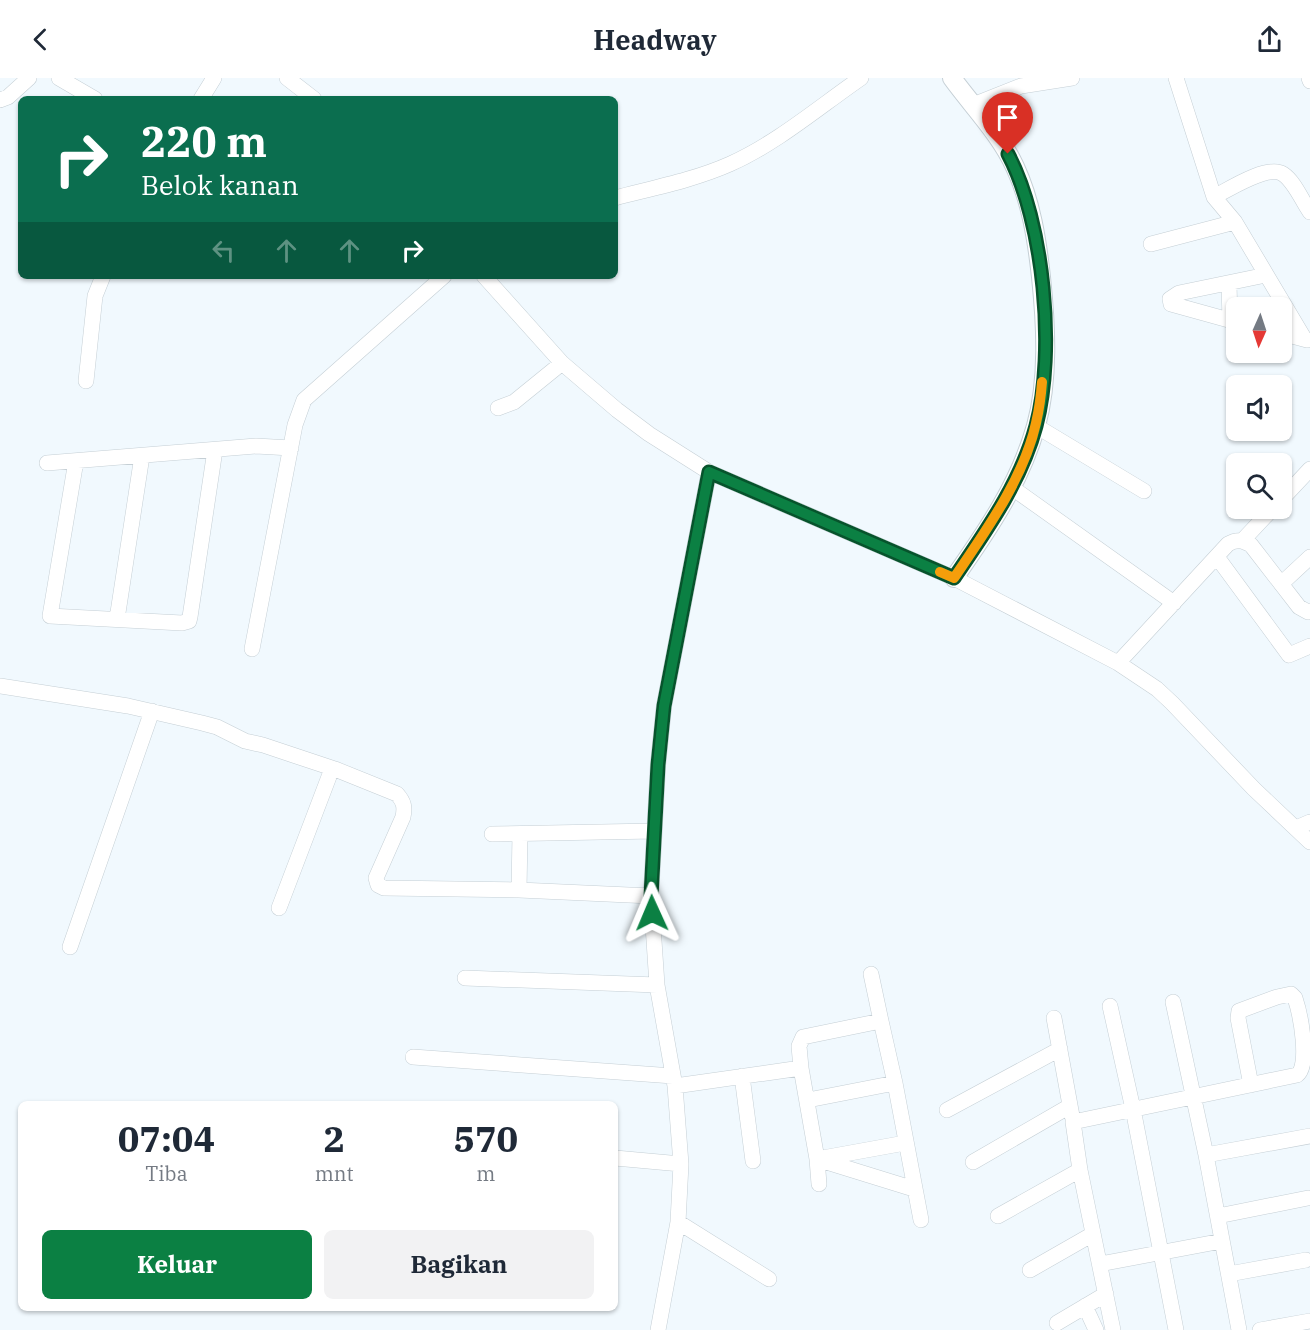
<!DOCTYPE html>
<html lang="id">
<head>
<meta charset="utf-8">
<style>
  body { margin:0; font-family:"IBM Plex Serif",serif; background:#f2f2f3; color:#1f2937; height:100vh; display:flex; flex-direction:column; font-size:22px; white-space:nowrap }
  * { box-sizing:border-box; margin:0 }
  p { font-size:20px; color:#747a83 }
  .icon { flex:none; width:33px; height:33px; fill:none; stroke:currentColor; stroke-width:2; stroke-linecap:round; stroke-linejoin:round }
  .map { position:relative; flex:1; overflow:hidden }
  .side { position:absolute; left:18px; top:1023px; width:600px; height:210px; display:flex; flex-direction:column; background:#fff; border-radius:9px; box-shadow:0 2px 4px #0004 }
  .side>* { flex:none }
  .guide { position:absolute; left:18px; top:18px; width:600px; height:183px; border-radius:9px; box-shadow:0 2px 4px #0004; background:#0b6e4f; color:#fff; overflow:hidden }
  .needle { width:39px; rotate:183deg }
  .fabs { position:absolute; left:1226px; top:219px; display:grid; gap:12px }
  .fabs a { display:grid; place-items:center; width:66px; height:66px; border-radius:9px; background:#fff; box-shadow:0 2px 4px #0004; font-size:30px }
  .pin { position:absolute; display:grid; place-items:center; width:51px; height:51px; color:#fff; margin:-62px -26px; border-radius:50% 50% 50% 0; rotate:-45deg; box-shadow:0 0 6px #0007 }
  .pin .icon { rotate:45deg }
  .me { position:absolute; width:66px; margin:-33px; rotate:359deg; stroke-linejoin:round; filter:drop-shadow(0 0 4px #0008) }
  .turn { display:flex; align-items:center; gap:21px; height:126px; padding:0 24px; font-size:27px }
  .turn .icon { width:78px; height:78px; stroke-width:2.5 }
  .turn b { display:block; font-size:42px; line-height:51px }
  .lanes { display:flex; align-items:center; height:57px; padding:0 24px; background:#0003; justify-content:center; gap:30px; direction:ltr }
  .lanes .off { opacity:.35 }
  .eta { display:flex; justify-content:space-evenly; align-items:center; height:102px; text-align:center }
  .eta b { font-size:36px; font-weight:700; line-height:42px }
  .action { display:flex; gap:12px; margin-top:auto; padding:12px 24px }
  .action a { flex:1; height:69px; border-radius:9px; background:#0b8043; color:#fff; font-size:24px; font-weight:700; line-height:69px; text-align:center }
  .action a+a { background:#f2f2f3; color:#1f2937 }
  header { display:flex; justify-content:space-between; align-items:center; height:78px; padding:0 24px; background:#fff; font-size:27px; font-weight:700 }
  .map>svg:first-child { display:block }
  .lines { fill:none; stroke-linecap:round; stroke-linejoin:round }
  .minor-casing { stroke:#c5cfd5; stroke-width:16 }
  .tertiary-casing { stroke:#c5cfd5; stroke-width:20 }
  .minor { stroke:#fff; stroke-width:15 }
  .tertiary { stroke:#fff; stroke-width:18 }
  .route-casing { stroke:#07532c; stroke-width:15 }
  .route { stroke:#0b8043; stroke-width:10 }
  .slow { stroke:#f59e0b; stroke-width:10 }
</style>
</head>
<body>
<header><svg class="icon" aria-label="back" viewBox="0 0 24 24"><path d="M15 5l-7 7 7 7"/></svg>Headway<svg class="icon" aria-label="share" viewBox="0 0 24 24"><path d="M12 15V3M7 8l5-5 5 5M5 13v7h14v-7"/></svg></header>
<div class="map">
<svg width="1310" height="1252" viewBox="0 0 1310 1252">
  <rect width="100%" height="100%" fill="#f1f9fe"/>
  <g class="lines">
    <defs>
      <path id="minor" d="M59,0L95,21
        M287,0L314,21
        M1176,0L1214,119L1235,144L1304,260
        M1309,0L1310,3
        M201,21L214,0
        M0,22L8,19L29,0
        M973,27L1021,8L1072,0
        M1214,119C1229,111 1268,86 1283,96C1295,104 1302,123 1310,134
        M615,120C653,110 694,102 730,86C777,65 819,29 861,0
        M1151,166L1235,144
        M484,198L562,285L617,332L649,356L709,394L954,500L1118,585L1157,611L1172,625L1254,711L1310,764
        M1229,206L1230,242
        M1236,244L1171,226L1170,221L1179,215L1266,197
        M1281,255L1307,262
        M86,303L95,218L103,198
        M498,330L514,324L562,285
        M1036,348L1144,413
        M76,383L50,538L182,545L189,543L190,539L215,372
        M47,385L256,368L291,370
        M1011,409L1174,525
        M1281,422L1310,391
        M1243,462L1273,430
        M1217,479L1289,577L1310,568
        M1281,506L1310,479
        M117,541L142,378
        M252,571L295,347L304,322L444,198
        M1118,585L1228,466C1237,461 1242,462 1251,467L1299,529L1308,534L1310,533
        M0,608L128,628L202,645L217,649L245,663L263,667L335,691L397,716C404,724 405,729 403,739L376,800L378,807L384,810L519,812L651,818
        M1296,750L1310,744
        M492,756L654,753
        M519,812L520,756
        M279,830L330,696L335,691
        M70,869L152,633
        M871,896L881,943
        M465,900L657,907
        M1173,924L1206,1077L1239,1252
        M1110,928L1133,1031L1176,1252
        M1054,940L1072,1038
        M413,979L673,998
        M801,990L799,968L803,959L881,943L895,1005L808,1022
        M742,998L753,1083
        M895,1005L921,1142
        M675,1008L801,990L817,1081L914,1111
        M947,1032L1060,971
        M1206,1077L1310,1058
        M615,1080L681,1086
        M973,1084L1070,1028
        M819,1106L817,1081L905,1065
        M998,1138L1080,1092
        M1218,1138L1308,1120
        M678,1144L769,1201
        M1100,1186L1222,1163
        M1030,1192L1093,1156
        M1229,1196L1306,1182
        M1085,1228L1096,1252
        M1057,1245L1106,1216
        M658,1252L678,1144L681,1086L675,1008L657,907L651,818L658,687L664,628L709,394
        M1113,1252L1080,1092L1073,1044L1297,997C1310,988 1301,938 1295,920L1291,916L1277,919L1239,933L1238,940L1251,1007
        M1260,1252L1310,1243"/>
      <path id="tertiary" d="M952,0C973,29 1000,56 1015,89C1031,123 1037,162 1041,199C1046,247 1049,301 1036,348C1020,405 987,453 954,500"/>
    </defs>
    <use href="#minor" class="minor-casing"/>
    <use href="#tertiary" class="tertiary-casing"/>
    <use href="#minor" class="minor"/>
    <use href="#tertiary" class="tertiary"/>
  </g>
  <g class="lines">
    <defs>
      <path id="route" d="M652,835L651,818L658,687L664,628L709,394L954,500C986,453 1021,404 1036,348C1056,273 1044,144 1008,76"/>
    </defs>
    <use href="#route" class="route-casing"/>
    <use href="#route" class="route"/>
    <path class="slow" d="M940,494L954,500C985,454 1024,400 1036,345C1039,332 1041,318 1042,304"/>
  </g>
</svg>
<div class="fabs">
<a><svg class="needle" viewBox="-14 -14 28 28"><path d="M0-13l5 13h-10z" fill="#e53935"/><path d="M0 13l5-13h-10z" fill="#747a83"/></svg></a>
<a><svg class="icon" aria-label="sound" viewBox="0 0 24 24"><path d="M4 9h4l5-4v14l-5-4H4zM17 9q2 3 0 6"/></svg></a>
<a><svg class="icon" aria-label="search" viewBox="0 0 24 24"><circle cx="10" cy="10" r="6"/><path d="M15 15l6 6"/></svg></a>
</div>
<div class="pin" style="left:1008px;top:76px;background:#d93025"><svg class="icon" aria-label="arrive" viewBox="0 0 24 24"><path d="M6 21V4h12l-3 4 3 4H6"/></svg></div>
<svg class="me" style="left:652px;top:835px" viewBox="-20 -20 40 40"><path d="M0-17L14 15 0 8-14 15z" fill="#0b8043" stroke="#fff" stroke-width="4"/></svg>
<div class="guide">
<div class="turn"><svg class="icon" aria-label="right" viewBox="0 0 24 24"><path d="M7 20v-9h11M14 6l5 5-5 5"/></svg><div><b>220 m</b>Belok kanan</div></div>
<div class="lanes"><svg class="icon off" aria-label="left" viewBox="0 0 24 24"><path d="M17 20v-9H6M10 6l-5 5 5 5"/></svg><svg class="icon off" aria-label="ahead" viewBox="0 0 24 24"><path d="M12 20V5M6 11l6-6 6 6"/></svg><svg class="icon off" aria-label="ahead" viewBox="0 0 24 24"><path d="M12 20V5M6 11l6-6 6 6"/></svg><svg class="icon" aria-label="right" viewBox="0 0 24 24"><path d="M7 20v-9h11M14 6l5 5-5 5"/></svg></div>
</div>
<section class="side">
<div class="eta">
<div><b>07:04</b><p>Tiba</p></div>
<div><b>2</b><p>mnt</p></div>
<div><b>570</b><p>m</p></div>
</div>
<div class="action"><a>Keluar</a><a>Bagikan</a></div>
</section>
</div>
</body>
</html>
